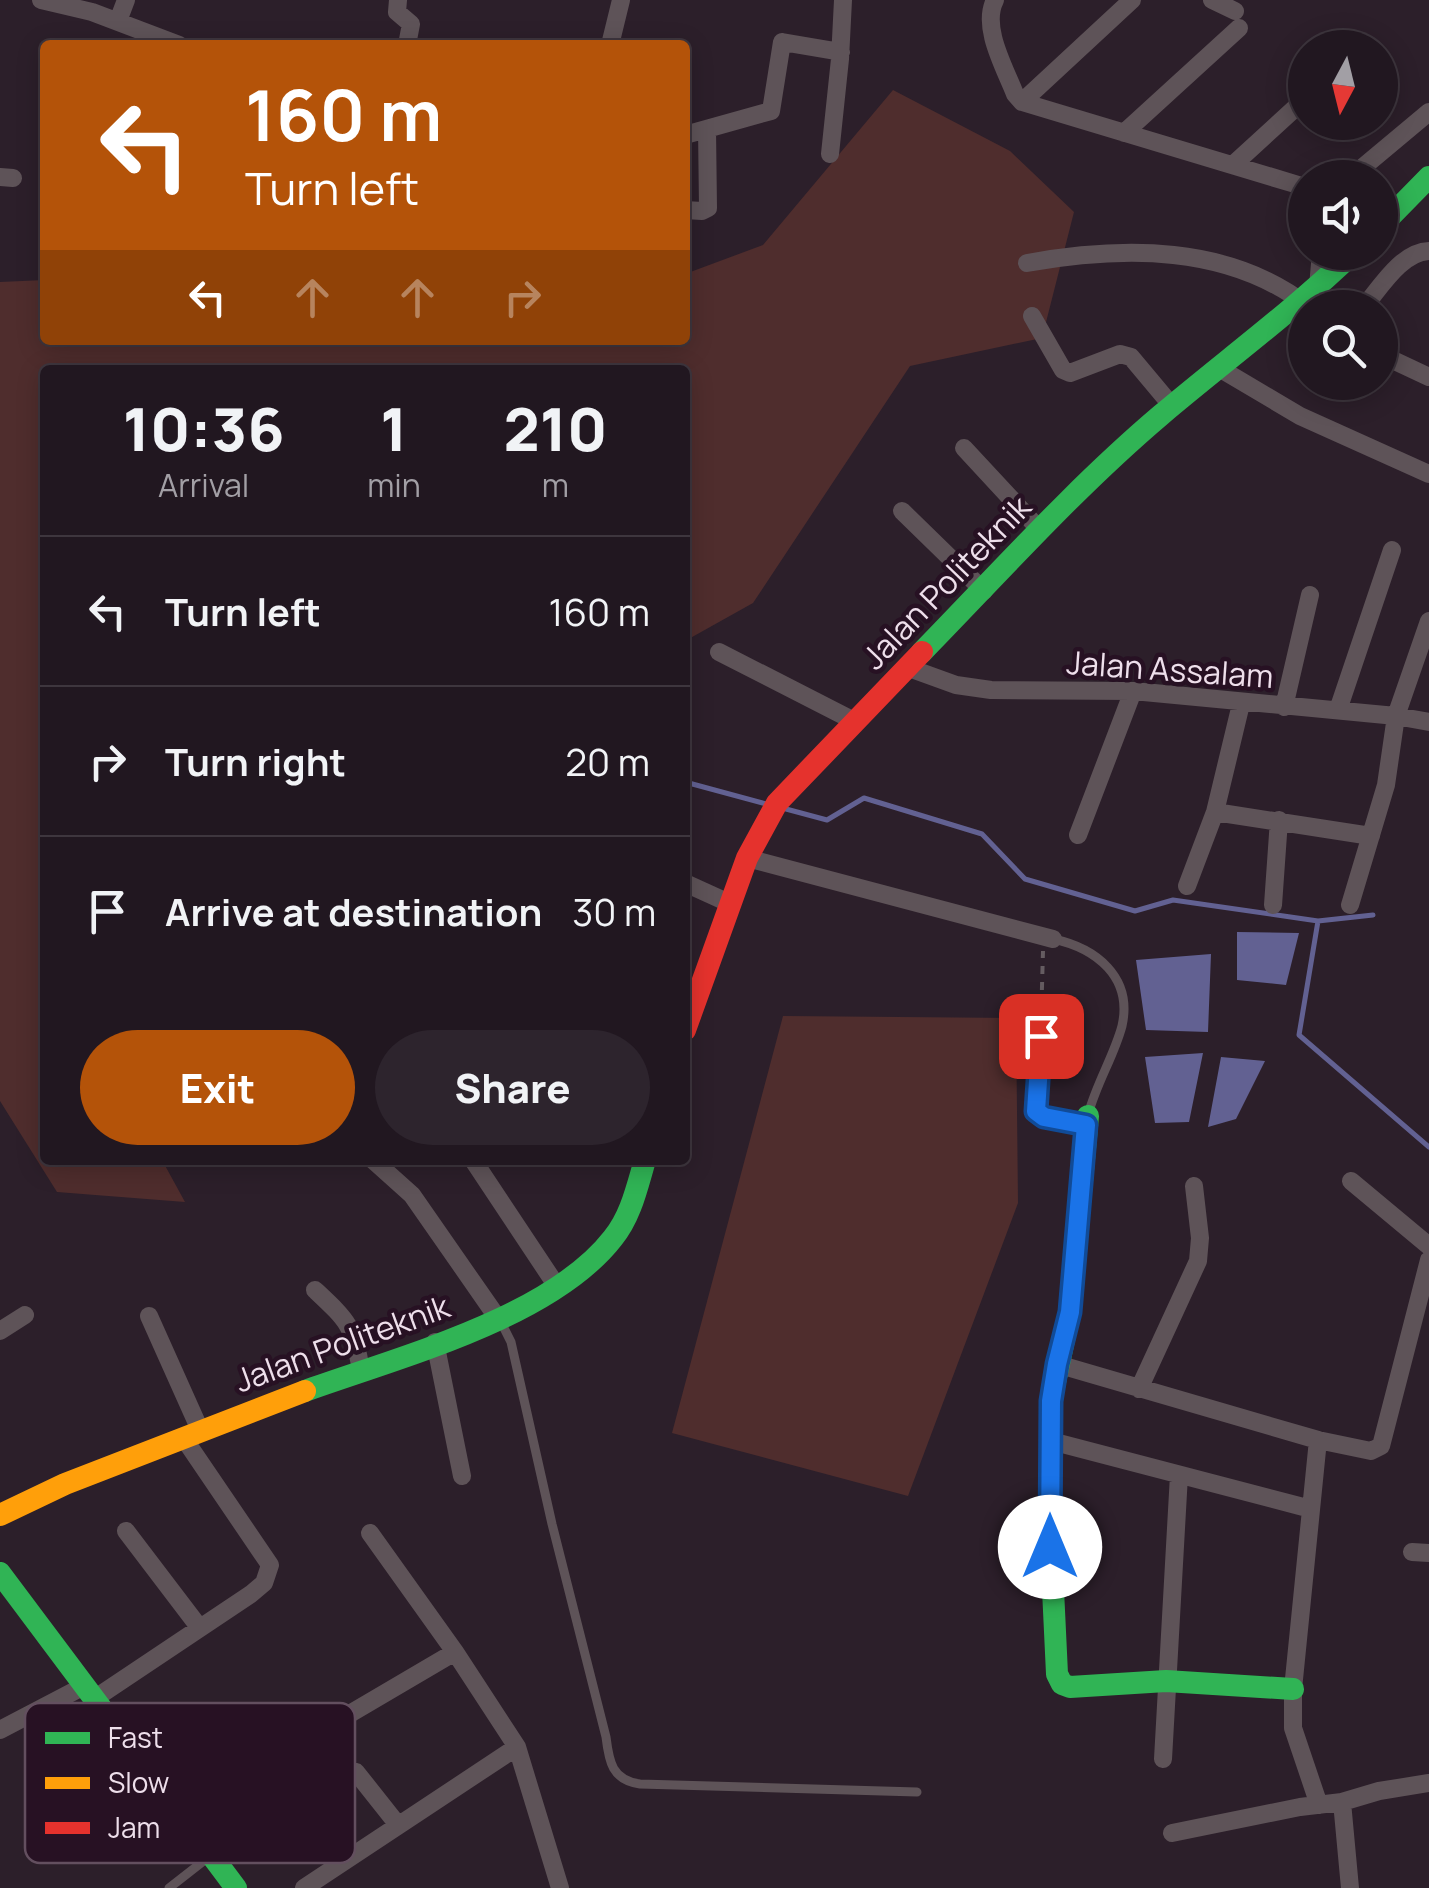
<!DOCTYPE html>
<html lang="en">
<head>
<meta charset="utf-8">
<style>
  body { margin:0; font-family:Manrope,sans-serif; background:#2d242d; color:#f1f3f6; height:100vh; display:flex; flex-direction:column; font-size:38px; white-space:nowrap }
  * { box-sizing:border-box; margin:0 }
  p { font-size:32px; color:#a29fa5 }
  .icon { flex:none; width:55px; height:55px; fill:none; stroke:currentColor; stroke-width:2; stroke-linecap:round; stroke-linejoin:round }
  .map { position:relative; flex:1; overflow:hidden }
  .details { position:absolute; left:40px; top:365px; width:650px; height:800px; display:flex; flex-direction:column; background:#211720; border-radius:10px; box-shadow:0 5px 25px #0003,0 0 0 2px #3e363e }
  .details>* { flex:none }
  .hud { position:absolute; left:40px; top:40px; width:650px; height:305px; border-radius:10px; box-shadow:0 5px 25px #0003,0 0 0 2px #3e363e; background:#b45309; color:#fff; overflow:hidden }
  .needle { width:65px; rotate:187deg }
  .tools { position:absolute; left:1288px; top:30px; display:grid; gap:20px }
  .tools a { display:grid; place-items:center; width:110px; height:110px; border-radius:50%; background:#211720; box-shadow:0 5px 25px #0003,0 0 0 2px #3e363e; font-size:50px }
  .pin { position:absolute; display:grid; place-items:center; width:85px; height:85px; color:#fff; margin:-42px; border-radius:20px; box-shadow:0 5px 15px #0006 }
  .me { position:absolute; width:110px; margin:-55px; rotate:0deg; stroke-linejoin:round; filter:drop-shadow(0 0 8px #0008) }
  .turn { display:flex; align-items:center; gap:35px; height:210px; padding:0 40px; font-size:45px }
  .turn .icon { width:130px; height:130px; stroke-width:2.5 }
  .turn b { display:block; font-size:70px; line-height:85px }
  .lanes { display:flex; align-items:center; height:95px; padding:0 40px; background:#0003; justify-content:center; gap:50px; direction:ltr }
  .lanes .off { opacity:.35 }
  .eta { display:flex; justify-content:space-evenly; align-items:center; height:170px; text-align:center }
  .eta b { font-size:60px; font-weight:800; line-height:70px }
  .cta { display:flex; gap:20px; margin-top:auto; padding:20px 40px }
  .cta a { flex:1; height:115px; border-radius:60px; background:#b45309; color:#fff; font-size:40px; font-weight:800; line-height:115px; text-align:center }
  .cta a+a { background:#2d242d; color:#f1f3f6 }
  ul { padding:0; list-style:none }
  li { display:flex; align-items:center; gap:30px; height:150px; padding:0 40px; border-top:2px solid #3e363e }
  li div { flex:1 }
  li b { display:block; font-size:38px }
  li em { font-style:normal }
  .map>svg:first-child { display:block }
  .green { fill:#4f2d2d }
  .water { fill:#626192 }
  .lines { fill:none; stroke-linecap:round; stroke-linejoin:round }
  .stream { stroke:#626192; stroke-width:5 }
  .path { stroke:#655c61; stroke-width:4; stroke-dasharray:8 8; stroke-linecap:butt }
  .lane { stroke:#5e5358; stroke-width:9 }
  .street { stroke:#5e5358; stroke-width:18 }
  .fast { stroke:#30b455; stroke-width:22 }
  .slow { stroke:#ff9f0a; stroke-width:22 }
  .jam { stroke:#e5322d; stroke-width:22 }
  .route-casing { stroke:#114b97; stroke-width:25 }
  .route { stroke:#1a73e8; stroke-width:18 }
  .labels { text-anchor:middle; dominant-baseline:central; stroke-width:9; stroke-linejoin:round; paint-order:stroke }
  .street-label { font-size:32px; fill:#eedfeb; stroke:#271123 }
  .key { fill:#271123; stroke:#634f5f; stroke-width:2.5 }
  .key-label { font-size:28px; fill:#eedfeb }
</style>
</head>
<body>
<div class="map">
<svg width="1429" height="1888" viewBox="0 0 1429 1888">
  <rect width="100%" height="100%" fill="#2c1f2a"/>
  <path class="green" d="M893,90L1010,151L1074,212L1042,338L910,366L753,603L685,641V370H45V1160H162L185,1202L57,1192L0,1101V282L45,280V340H685V274L763,245Z
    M783,1016L1016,1018L1018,1203L908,1496L672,1433Z"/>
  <path class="water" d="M1237,932L1299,933L1286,985L1237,980Z
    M1211,954L1208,1032L1146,1030L1136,960Z
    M1203,1053L1189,1122L1155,1123L1145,1057Z
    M1221,1057L1265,1061L1236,1119L1208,1127Z"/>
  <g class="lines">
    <path class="stream" d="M685,782L766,804
      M786,809L827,820L864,798L982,834L1025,879L1135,911L1173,900L1318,921L1373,915
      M1318,921L1299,1035L1429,1147"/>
    <path class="path" d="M1041,1022L1043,951"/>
    <path class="lane" d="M1053,939C1096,948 1133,977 1122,1026C1114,1056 1096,1084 1088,1115
      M501,1322L511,1342L552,1524L606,1737C609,1762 612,1780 640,1784L917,1792
      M169,1888L210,1856"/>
    <path class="street" d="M41,0L92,12L179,45
      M398,0L397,12L411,24L407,45
      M995,0C981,27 1005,68 1015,94L1022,102L1305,187
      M1212,0L1235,11
      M118,21L126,0
      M610,45L621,0
      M1022,102L1132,0
      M1124,133L1239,28
      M685,135L771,111L782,42L841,52
      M830,154L840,59L843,0
      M1234,164L1305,99
      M0,177L13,178
      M1350,178L1429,112
      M685,210L702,211L708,208L707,129
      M1027,263C1122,246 1229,244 1309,307
      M1318,287L1321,252
      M1363,308C1380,288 1401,252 1429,251
      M1032,316L1063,370L1070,373L1120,354L1131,357L1172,406
      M1380,354L1429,377
      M1219,368L1300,416L1429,474
      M964,448L1040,530
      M902,511L984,591
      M719,652L856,722
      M909,668L956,685L991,690L1133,691L1396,716L1429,722
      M1284,707L1310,595
      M1338,710L1392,550
      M1215,812L1371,836
      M1078,835L1133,691
      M747,858L1053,939
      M685,883L729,903
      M1187,886L1215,812L1241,704
      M1273,905L1279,820
      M1350,905L1386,785L1396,716L1429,621
      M1041,1036L1036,1111L1045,1117L1086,1125
      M373,1160L412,1195L499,1320
      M473,1160L558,1288
      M1351,1181L1429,1246
      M315,1290C348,1321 353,1325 361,1370
      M149,1316L200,1430
      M0,1331L25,1315
      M435,1342L462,1476
      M1057,1364L1318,1440L1293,1689V1728L1319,1805
      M1139,1389L1198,1261L1200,1238L1194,1186
      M1318,1440L1371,1451L1381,1446L1429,1260
      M1051,1441L1311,1509
      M126,1531L199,1627
      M370,1533L455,1652L517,1747L560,1888
      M1412,1552L1429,1553
      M94,1699L251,1594L264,1583L270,1565L183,1437
      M341,1719L455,1652
      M0,1730L84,1686
      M1163,1759L1179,1475
      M356,1772L398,1825
      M1342,1802L1379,1791L1429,1783
      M1172,1833L1300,1807L1342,1802L1350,1888
      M304,1888L517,1747"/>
    <path class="fast" d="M1380,227L1429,177
      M922,652C1000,572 1076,487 1161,415C1226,360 1293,311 1354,252
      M1088,1116L1070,1312L1051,1401V1547L1057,1674L1062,1684L1070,1687L1166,1681L1293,1689
      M305,1391C399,1357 551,1318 613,1238C631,1216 637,1187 645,1160
      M0,1573L236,1888"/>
    <path class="slow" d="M0,1515L65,1484L305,1391"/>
    <path class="jam" d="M685,1030L747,858L777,803L922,652"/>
  </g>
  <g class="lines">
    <defs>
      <path id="route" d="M1041,1036L1036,1111L1044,1117L1086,1125L1070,1312L1057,1364L1051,1401L1050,1547"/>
    </defs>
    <use href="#route" class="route-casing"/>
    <use href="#route" class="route"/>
  </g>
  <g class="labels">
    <g class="street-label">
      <text transform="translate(946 582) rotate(-46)">Jalan Politeknik</text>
      <text transform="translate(1170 669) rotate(4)">Jalan Assalam</text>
      <text transform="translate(342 1343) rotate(-20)">Jalan Politeknik</text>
    </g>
  </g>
  <rect x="25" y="1703" width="330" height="160" rx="15" class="key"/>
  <rect x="45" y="1732" width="45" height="12" fill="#30b455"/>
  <rect x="45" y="1777" width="45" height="12" fill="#ff9f0a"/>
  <rect x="45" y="1822" width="45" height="12" fill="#e5322d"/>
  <g class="key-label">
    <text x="108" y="1748">Fast</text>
    <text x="108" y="1793">Slow</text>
    <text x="108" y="1838">Jam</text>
  </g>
</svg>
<div class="tools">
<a><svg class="needle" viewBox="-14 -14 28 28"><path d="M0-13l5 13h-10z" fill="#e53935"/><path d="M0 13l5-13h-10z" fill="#a29fa5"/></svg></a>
<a><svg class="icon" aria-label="sound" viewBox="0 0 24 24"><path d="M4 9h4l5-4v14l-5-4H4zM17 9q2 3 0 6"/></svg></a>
<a><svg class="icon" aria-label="search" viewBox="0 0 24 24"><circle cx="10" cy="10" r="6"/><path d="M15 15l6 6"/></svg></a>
</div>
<div class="pin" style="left:1041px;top:1036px;background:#d93025"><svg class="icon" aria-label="arrive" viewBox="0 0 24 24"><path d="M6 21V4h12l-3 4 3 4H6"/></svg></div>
<svg class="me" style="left:1050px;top:1547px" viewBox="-20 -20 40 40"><circle r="19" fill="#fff"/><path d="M0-13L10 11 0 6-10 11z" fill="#1a73e8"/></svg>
<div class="hud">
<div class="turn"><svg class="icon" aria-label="left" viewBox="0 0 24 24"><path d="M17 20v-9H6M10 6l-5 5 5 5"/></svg><div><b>160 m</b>Turn left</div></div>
<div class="lanes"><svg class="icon" aria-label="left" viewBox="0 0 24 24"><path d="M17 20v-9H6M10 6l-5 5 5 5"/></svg><svg class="icon off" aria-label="ahead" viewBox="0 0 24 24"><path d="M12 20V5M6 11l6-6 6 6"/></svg><svg class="icon off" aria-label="ahead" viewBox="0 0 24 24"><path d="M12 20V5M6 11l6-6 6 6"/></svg><svg class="icon off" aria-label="right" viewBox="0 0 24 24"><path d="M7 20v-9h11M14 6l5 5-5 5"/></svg></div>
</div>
<section class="details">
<div class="eta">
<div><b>10:36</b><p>Arrival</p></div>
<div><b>1</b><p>min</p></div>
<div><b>210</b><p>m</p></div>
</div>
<ul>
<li><svg class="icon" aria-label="left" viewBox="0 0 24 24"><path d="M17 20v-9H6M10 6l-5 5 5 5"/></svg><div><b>Turn left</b></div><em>160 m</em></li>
<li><svg class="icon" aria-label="right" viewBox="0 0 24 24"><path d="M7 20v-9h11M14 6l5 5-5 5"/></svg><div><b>Turn right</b></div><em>20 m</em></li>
<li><svg class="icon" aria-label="arrive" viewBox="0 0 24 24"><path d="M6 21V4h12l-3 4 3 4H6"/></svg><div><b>Arrive at destination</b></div><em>30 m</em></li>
</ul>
<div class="cta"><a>Exit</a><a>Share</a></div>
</section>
</div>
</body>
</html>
